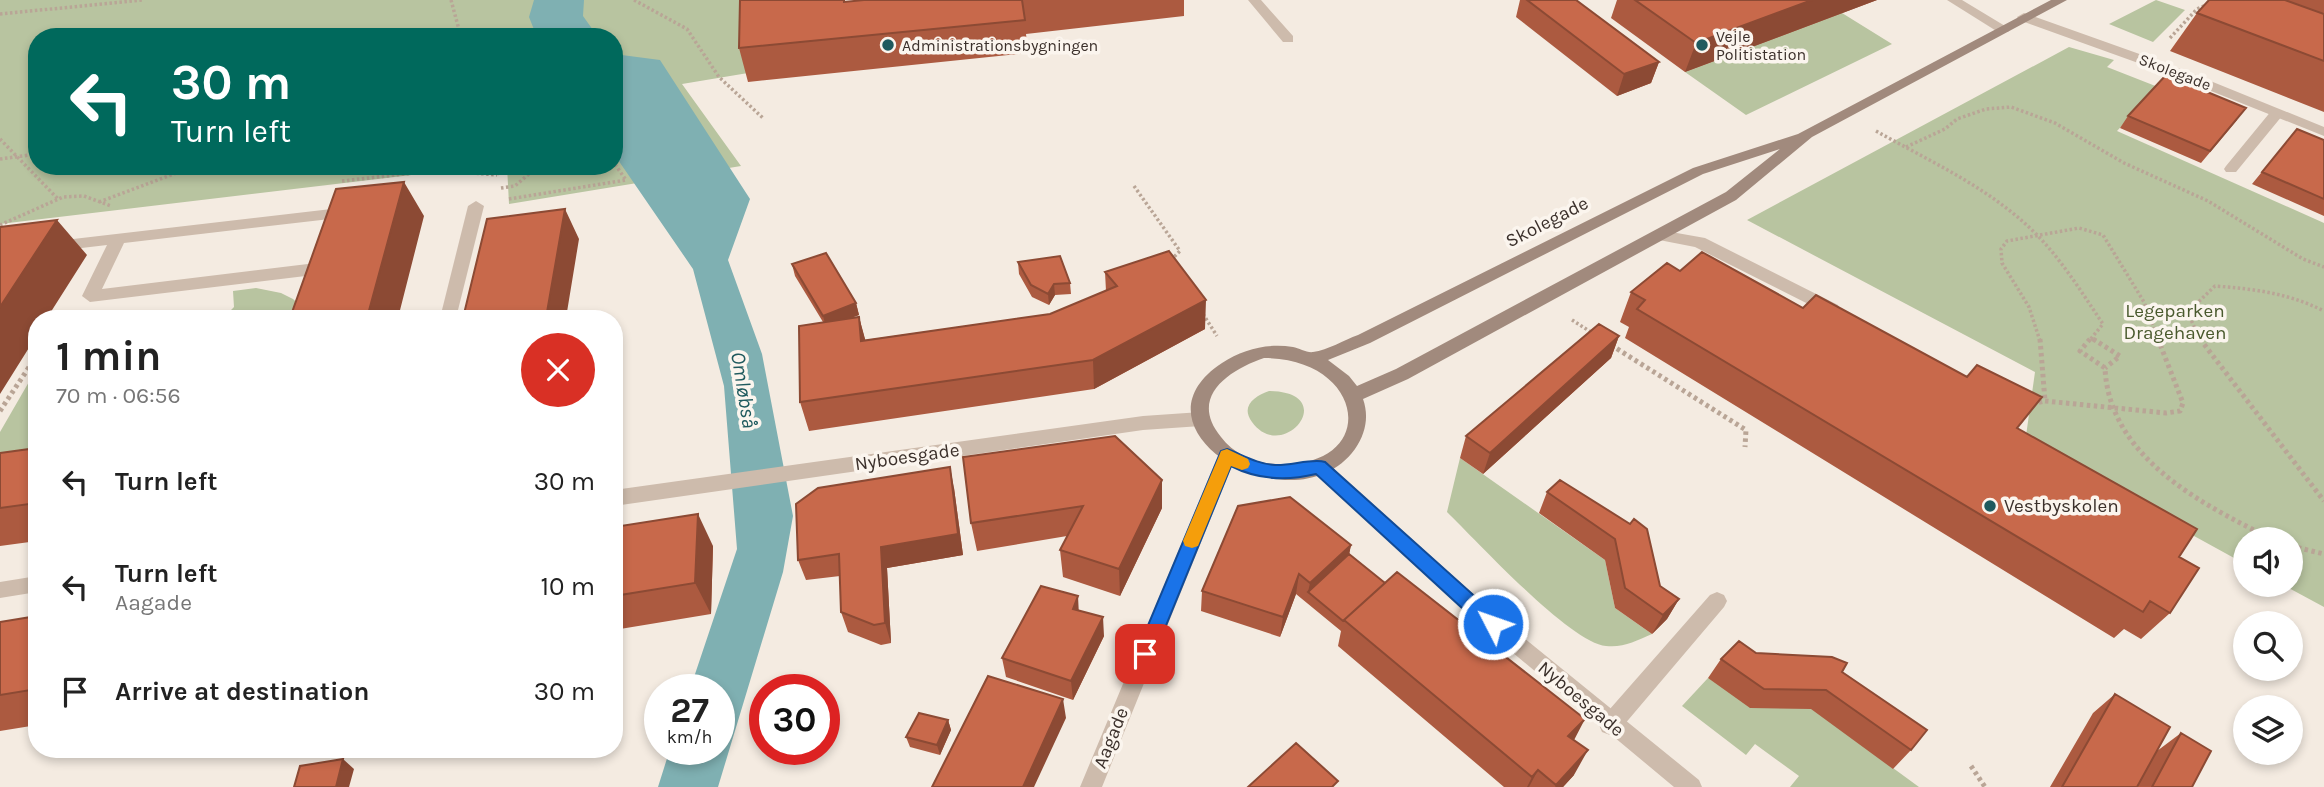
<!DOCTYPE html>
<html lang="en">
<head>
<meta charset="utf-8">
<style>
  body { margin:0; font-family:Karla,sans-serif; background:#f2f2f2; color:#222; height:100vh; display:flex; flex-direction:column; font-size:26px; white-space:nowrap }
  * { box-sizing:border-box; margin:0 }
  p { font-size:23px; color:#767676 }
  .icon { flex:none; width:38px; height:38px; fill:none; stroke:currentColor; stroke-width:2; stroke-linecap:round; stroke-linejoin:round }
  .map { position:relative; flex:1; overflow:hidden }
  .side { position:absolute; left:28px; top:310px; width:595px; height:448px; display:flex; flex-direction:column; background:#fff; border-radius:28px; box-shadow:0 4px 10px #0003 }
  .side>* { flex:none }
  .hud { position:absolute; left:28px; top:28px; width:595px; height:147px; border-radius:28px; box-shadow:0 4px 10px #0003; background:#00695c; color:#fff; overflow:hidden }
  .tools { position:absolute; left:2233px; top:527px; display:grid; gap:14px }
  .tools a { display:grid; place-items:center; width:70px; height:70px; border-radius:50%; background:#fff; box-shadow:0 4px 10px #0003; font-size:35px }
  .speed { position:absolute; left:644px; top:674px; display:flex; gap:14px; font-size:35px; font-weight:700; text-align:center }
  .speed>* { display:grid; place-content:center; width:91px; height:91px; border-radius:50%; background:#fff; box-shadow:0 4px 10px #0003; line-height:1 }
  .speed small { font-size:18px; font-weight:400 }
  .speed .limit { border:10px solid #d22; background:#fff; color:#111 }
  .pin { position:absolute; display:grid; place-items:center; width:60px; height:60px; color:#fff; margin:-30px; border-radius:14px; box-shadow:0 4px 10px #0006 }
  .me { position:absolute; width:77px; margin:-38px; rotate:311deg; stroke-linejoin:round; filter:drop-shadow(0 0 5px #0008) }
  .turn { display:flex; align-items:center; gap:24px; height:147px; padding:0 28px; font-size:32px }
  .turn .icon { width:91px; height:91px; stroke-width:2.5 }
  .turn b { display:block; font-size:49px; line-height:60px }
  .round { display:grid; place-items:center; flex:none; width:74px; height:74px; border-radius:37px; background:#f2f2f2 }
  .head { display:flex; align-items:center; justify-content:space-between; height:119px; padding:0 28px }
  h1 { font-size:42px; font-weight:700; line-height:52px }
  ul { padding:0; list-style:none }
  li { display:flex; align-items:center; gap:21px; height:105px; padding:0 28px }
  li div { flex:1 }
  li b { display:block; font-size:26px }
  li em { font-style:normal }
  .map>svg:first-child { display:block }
  .green { fill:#b8c4a0 }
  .water { fill:#7fb0b2 }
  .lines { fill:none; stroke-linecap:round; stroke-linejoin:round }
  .path-far1 { stroke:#b9a596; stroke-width:3.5; stroke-dasharray:2.5 2.5; stroke-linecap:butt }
  .path { stroke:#b9a596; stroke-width:5; stroke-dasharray:3.5 3.5; stroke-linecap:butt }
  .lane { fill:#cdbbac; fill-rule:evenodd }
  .street { fill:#cdbbac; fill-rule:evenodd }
  .secondary { fill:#a18a7d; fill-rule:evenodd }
  .wall { fill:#ac5a40 }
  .shaded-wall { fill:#8c4a34 }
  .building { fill:#c8694b; stroke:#8c4a34; stroke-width:2 }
  .route { fill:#1a73e8; stroke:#114b97; stroke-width:2 }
  .slow { fill:#f59e0b }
  .poi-dot { fill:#1f5a5e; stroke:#fbf5ee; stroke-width:2.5 }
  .labels { text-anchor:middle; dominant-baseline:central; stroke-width:7; stroke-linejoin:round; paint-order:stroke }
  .far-poi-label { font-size:16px; fill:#3b302b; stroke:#fbf5ee; text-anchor:start }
  .far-street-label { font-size:16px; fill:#3b302b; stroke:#fbf5ee }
  .street-label { font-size:19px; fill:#3b302b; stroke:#fbf5ee }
  .park-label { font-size:19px; fill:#4a5a2e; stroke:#fbf5ee }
  .poi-label { font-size:19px; fill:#3b302b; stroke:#fbf5ee; text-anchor:start }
  .water-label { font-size:21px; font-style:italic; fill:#1f5a5e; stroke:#fbf5ee }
</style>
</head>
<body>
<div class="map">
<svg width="2324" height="787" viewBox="0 0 2324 787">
  <rect width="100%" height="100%" fill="#f4ebe1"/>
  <path class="green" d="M0,0H750L748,73L682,84L741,166L509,204L507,166H614V37H37V166H487L0,224Z
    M2156,0L2185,10L2153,42L2109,24Z
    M1842,13L1892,44L1746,115L1685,72Z
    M2069,47L2114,60L2107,67L2158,87L2117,131L2324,223V607L2283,585L2291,584V539H2245V564L2025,443L2035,372L1747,220Z
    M256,288L281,293L293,299L305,310L303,318H223L234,307L233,291Z
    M37,368V466L0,473V432Z
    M1269,391C1342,392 1283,465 1252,422C1240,406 1255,396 1269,391Z
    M1460,458L1605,560L1615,608L1652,634C1636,641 1623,648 1606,646C1570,643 1476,540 1447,512Z
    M1708,678L1811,708L1919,787H1790L1799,776L1755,744L1746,755L1682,706Z"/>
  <path class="water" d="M534,0H584L583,16L598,37H537L529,17Z
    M614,54L660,60L750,199L728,260L762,354L793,516L783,572L718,787H658L670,749H719V690L690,689L737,549L724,386L693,269L614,154Z"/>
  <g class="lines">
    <path class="path-far1" d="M451,0L461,37
      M634,0L687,29L719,77L764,119
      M0,14L143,0
      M2170,38L2197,9L2217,0
      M1876,131C1931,162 1990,188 2035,233C2062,260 2082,293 2103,324L2089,341
      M0,139L58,199
      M1906,147L1945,129L1957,119L1986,109L2011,107L2055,123L2124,163L2208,201L2303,259L2324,267
      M0,159L37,154
      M495,166L497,176
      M342,181L439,170L497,175
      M1134,186L1180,251L1170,261
      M501,188L515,186L538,166
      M509,199L626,180L614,163
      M99,202L195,166
      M0,225L63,197L84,196L111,206
      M1203,314L1217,336
      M1572,320L1594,334
      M2091,338L2096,341
      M2040,341L2029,307L2002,263L2001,249L2007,241L2079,228L2103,235L2144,302L2159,341
      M2201,341L2192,322L2191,309L2215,286C2254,289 2288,293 2324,311"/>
    <path class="path" d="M2040,339L2045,401
      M2090,339L2080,351L2105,368C2109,457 2201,504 2272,539
      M2093,339L2120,356L2105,368
      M2200,339L2324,501
      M1611,345L1746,430L1745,447
      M2045,401L2166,413L2180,411L2183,403L2158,339
      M2032,404L2045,401
      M0,411L37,355
      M2291,546L2324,554
      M1971,766L1985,787"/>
    <path class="lane" d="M1248,0H1261L1293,36V42H1283Z
      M1947,0H1962L2010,29L2008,32H1998Z
      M2277,109L2284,113L2282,116L2236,172H2226L2224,169L2226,166L2272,110Z
      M340,208L348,213L342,227H332L330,219L124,243L102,289L316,263L319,256H331L333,260L328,272L322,274L90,302L82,296L107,245L56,251L48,246L56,241Z
      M1660,230L1705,238L1838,305L1840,309L1832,315L1826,313L1695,247L1654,239L1652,235L1654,231Z
      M1717,592L1724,595L1727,601L1724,607L1618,732L1610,735L1602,732L1599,725L1602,718L1710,595Z"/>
    <path class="street" d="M2024,13L2176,67L2324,127V136L2166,73L2019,20L2017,17Z
      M476,201L484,206L456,318H440L468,206Z
      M1201,412L1207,414L1210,419L1207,424L1201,426L1143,430L614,506V490L1143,416Z
      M1227,449L1233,451L1236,456L1102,787H1080L1218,456L1221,451Z
      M1319,459L1325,461L1508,625L1699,780L1702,787H1674L1494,637L1313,471L1310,466L1313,461Z
      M37,576V592L0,598V582Z"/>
    <path class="secondary" d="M2051,0H2067L1812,137L1736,200L1408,379L1363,399C1369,416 1366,433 1355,449C1295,532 1120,430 1222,363C1243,349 1268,343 1293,347C1299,348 1307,353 1313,352C1328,350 1344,340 1358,335L1693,168L1798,134ZM1780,149L1726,192L1396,369L1357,386L1349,376L1328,360L1370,343L1703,174ZM1264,358C1367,358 1381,469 1276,464C1254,463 1234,454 1221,437C1188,397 1229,370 1264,358Z"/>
  </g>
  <path class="wall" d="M864,0H1184V16L1026,34L1028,53L748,82L739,48L850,2Z
    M1520,0H1576L1659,62L1651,83L1617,96L1516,17Z
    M1617,0H1877L1685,72L1611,18Z
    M2209,0H2324V112L2170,51L2197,13Z
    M2128,116L2237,120L2201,163L2120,128Z
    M2297,129L2324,140V216L2252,184Z
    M1018,262L1070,283L1071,294L1055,295L1049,305L1032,297L1019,274Z
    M792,264L856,303L859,315L850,318L859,317L865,340L1050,314L1106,291L1105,272L1205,329L1094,389L809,431L800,402L823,322L795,276Z
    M1680,271L2017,428L2179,557L2170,613L2141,639L2124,629L2114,638L1625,338L1629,327L1620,322L1631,292Z
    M1619,336L1611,358L1483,474L1460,458L1466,436Z
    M37,448V541L0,546V453Z
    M963,457L1162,508L1120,596L1063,577L1060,550L1067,536L977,551L971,523Z
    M1560,480L1660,586L1679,599L1667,619L1652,634L1615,608L1605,560L1539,513L1547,492Z
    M954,488L963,555L887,568L891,643L881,645L848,632L841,612L840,576L806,580L798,560Z
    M614,527L713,546L711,614L614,630Z
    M1351,545L1349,554L1574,740V775L1563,787H1504L1338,646L1341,631L1296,594L1280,637L1201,611L1202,591Z
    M1079,611L1104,636L1073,700L1006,677L1002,658Z
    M37,616V725L0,731V622Z
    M1721,659L1842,672L1911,750L1893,769L1811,709L1750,708L1708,678Z
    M2115,694L2137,787H2050L2093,713Z
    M948,720L951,730L940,755L910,747L906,737Z
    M2181,733L2192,787H2137L2157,751Z"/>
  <path class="shaded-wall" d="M1812,0H1877L1685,72L1696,43Z
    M1659,62L1651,83L1617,96L1624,74Z
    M404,182L424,216L398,318H367Z
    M565,209L579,239L566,318H546Z
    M57,220L87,255L47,318H37V335L0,394V307Z
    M1054,284L1055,295L1049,305L1048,294Z
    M1206,300L1205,329L1094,389L1093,360Z
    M856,303L859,315L826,327L823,316Z
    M859,317L867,346L861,341Z
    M1619,336L1611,358L1483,474L1490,453Z
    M950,467L954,488L963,555L887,568L891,643L885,623L881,547Z
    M1162,480V508L1120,596L1119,569Z
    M698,514L713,546L711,614L695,583Z
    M1351,545L1347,565L1308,592L1310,583Z
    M1299,574L1296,594L1280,637L1283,617Z
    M1078,596L1079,616L1073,609Z
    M1679,599L1667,619L1652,634L1663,615Z
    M1103,617L1104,636L1073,700L1071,681Z
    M1063,699L1066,718L1034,787H1023Z
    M1585,719L1572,744L1568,736Z
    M948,720L951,730L940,755L937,745Z
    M1588,750L1574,775L1563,787H1555Z
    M343,759L354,769L349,787H336Z
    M1538,770L1529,787H1527L1532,777Z"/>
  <path class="building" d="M740,0H844V2L864,0H1022L1025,20L739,48Z
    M1527,0H1576L1659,62L1624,74Z
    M1635,0H1812L1696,43Z
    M2209,0H2285L2324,14V61L2197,13Z
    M2166,75L2246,108L2210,151L2128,116Z
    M2297,129L2324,140V199L2262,172Z
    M404,182L367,318H290L336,189Z
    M565,209L546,318H463L487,219Z
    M57,220L0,307V227Z
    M1169,251L1206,300L1093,360L800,402L799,326L859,317L861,341L1050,314L1117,286L1105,272Z
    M1702,252L1803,308L1816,295L1967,377L1977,365L2042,397L2017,428L2197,529L2179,557L2199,568L2170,613L2150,601L2143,612L1637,309L1645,300L1631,292L1667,263L1680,271Z
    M826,253L856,303L823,316L792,264Z
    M1060,256L1070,283L1054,284L1048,294L1031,285L1018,262Z
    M1599,324L1619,336L1490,453L1466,436Z
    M1115,436L1162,480L1119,569L1060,550L1083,506L971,523L963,457Z
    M37,448V503L0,508V453Z
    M950,467L958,534L881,547L885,623L874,625L841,612L839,554L798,560L796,504L818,488Z
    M1560,480L1630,524L1634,519L1647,529L1660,586L1679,599L1663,615L1625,588L1615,539L1547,492Z
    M1290,497L1351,545L1310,583L1299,574L1283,617L1202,591L1238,506Z
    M698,514L695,583L614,596V527Z
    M1349,554L1385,583L1343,621L1308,592Z
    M1397,572L1585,719L1568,736L1588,750L1556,785L1538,770L1532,777L1344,620Z
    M1041,586L1078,596L1073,609L1103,617L1071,681L1002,658Z
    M37,616V689L0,695V622Z
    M1739,641L1756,653L1832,657L1847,663L1842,672L1927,730L1911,750L1826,690L1764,689L1721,659Z
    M988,676L1063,699L1023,787H932Z
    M2115,694L2170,727L2137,787H2062Z
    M919,713L948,720L937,745L906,737Z
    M2181,733L2211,751L2192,787H2152Z
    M1296,743L1338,781L1332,787H1248Z
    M343,759L336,787H294L300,766Z"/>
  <path class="route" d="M1227,449C1243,455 1257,464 1275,465C1290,466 1313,458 1325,462L1499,618L1502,624L1499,630L1493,632L1486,630L1316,474C1287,481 1258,480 1231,466L1152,660L1145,662L1139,660L1136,654L1219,456L1221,451Z"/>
  <path class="slow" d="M1227,449L1248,459L1250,464L1248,468L1242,470L1231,466L1198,546L1192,548L1185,546L1183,541L1219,456L1221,451Z"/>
  <g class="poi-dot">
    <circle cx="888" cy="45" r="7"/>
    <circle cx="1702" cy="45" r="7"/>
    <circle cx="1990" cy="506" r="7"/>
  </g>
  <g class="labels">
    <g class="far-poi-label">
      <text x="1716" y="36">Vejle<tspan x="1716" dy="18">Politistation</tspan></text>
      <text x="902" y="45">Administrationsbygningen</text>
    </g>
    <g class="far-street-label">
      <text transform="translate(2175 72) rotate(21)">Skolegade</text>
    </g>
    <g class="street-label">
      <text transform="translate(1547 222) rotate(-27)">Skolegade</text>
      <text transform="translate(907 457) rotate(-8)">Nyboesgade</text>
      <text transform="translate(1581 699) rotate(40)">Nyboesgade</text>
      <text transform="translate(1111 738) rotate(-68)">Aagade</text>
    </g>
    <g class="park-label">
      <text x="2175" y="311">Legeparken<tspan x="2175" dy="22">Dragehaven</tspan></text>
    </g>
    <g class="poi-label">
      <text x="2004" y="506">Vestbyskolen</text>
    </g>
    <g class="water-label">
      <text transform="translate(744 390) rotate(81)">Omløbså</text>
    </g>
  </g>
</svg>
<div class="tools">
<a><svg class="icon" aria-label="sound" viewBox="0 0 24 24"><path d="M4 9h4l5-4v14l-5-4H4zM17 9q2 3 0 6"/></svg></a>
<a><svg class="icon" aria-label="search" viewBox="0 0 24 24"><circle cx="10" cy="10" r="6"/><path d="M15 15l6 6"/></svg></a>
<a><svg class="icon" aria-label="layers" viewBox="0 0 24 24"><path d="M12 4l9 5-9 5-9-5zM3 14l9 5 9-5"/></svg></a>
</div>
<div class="speed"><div>27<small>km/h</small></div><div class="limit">30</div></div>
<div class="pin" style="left:1145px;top:654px;background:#d93025"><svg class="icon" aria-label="arrive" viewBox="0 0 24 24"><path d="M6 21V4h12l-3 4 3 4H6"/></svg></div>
<svg class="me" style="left:1493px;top:624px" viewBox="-20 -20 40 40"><circle r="17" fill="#1a73e8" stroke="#fff" stroke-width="3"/><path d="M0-11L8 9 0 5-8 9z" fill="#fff"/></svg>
<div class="hud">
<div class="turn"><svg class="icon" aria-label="left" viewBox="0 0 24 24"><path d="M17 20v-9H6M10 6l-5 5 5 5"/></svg><div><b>30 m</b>Turn left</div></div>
</div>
<section class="side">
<div class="head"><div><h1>1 min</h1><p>70 m · 06:56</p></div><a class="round" style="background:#d93025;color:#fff"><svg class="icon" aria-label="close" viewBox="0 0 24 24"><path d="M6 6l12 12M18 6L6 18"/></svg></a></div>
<ul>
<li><svg class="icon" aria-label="left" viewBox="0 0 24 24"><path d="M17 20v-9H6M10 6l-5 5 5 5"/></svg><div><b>Turn left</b></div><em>30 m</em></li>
<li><svg class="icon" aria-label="left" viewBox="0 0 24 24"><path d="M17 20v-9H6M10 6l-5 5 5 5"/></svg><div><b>Turn left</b><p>Aagade</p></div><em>10 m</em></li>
<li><svg class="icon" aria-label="arrive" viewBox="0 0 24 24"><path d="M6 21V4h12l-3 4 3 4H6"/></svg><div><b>Arrive at destination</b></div><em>30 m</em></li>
</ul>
</section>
</div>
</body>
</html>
